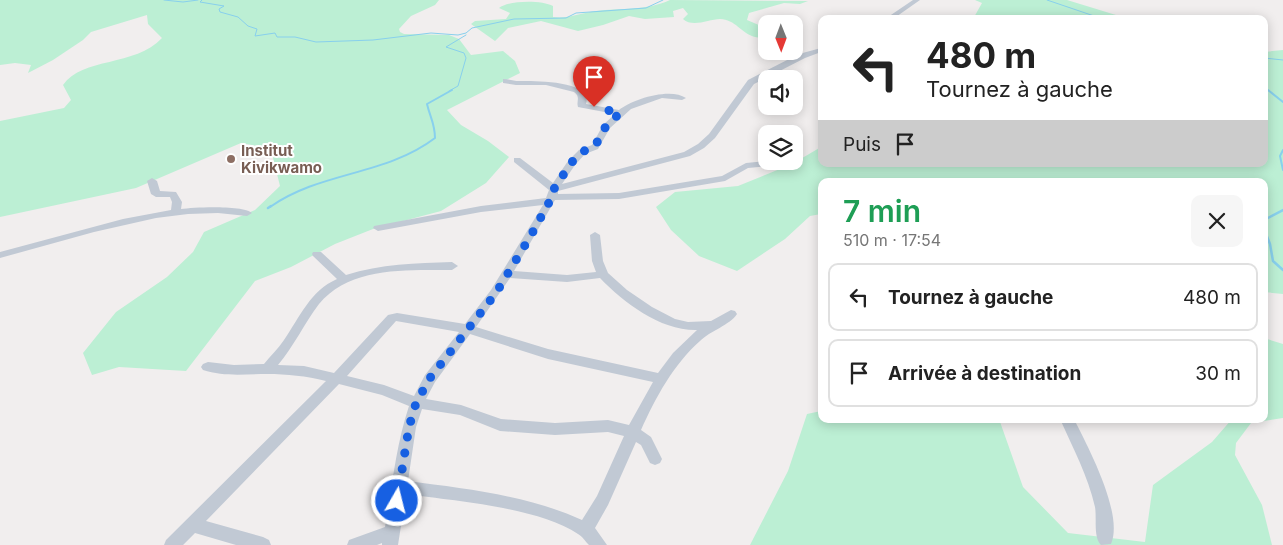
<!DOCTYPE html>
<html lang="fr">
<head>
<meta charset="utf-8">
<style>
  body { margin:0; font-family:Inter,sans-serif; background:#f6f6f6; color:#222; height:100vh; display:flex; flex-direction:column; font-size:19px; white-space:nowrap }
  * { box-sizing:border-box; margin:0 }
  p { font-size:16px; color:#767676 }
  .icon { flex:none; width:28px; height:28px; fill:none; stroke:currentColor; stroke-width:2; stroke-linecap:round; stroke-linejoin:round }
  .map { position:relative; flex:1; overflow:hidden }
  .side { position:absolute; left:818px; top:178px; width:450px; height:245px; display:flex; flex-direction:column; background:#fff; border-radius:10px; box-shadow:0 2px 12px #0003 }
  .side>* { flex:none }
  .top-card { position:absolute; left:818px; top:15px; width:450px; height:152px; border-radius:10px; box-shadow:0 2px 12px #0003; background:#fff; color:#222; overflow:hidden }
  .needle { width:32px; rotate:179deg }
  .tools { position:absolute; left:758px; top:15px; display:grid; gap:10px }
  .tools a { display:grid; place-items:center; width:45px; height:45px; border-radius:10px; background:#fff; box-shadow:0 2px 12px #0003; font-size:25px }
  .pin { position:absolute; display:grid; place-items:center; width:42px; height:42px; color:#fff; margin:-51px -21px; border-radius:50% 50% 50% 0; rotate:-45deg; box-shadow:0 0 5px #0007 }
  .pin .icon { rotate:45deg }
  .me { position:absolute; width:55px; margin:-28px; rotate:8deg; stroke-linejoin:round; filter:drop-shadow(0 0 4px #0008) }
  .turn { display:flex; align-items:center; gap:18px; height:105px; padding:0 25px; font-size:22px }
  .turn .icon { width:65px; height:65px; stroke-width:2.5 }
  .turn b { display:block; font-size:35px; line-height:42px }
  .then { display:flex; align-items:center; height:48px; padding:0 25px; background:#0003; gap:10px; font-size:19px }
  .round { display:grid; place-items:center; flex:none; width:52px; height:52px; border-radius:10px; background:#f6f6f6 }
  .overview { display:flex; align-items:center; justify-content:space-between; height:85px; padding:0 25px }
  h1 { font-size:30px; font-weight:600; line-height:38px; color:#1e9e55 }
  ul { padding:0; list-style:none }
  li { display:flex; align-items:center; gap:15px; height:68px; margin:0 10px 8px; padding:0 15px; border:2px solid #e0e0e0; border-radius:10px }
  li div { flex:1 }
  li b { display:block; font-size:19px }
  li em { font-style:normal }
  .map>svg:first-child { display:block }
  .green { fill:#bcefd4 }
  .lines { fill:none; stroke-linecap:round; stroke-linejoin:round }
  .stream-far2 { stroke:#88d0ed; stroke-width:1 }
  .stream-far1 { stroke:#88d0ed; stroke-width:2 }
  .stream { stroke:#88d0ed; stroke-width:2.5 }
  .minor { fill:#c1c9d4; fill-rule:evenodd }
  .route { stroke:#1760e2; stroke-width:9; stroke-dasharray:0 16.2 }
  .education-dot { fill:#8d6e63; stroke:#fff; stroke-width:2 }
  .labels { text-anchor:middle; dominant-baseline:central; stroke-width:4; stroke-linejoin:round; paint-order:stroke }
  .education-label { font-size:15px; font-weight:bold; fill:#785e54; stroke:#fff; text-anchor:start }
</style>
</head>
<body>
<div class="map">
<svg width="1283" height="545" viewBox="0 0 1283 545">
  <rect width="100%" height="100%" fill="#f1eeee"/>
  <path class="green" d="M0,0H439L435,5L411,16L399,29L400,32L404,34L449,35L459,39L471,55L503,51L515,61L520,73L447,110L461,125L488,141L509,157L486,183L441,211L373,229L335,244L291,267L255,281L186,371L119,367L92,375L83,353L116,312L167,277L193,252L204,232L255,210L280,186L273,158L263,147L241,143L136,188L0,217V121L64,108L71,100L63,85C82,57 135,67 162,38L148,24L147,15L91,32L83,40L53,60L28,73L31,65L15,63L0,65Z
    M670,0L808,1L800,4L784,3L749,13L747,20L766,28V36C763,37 758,38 755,37C742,34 735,19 720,19C709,19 693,28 683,19L688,14L683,8L673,11L674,17L645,19L629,16L603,25L578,31L541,21L508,28L495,41L471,24L475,21L506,19L510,13L499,8C509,0 542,0 553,6V17C568,19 581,13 596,11C621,8 646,11 670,0Z
    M975,0H1067L1129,19H973L982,3Z
    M1283,50V294L1264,292V181H821V214L810,216L785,239L737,271L699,256L671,230L656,207L675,192L738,186L792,164L821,147V164H1264V52Z
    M1264,338L1283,344V418L1251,423L1236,443L1235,455L1262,505L1272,545H750L788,471L807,414L821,411V419H999L1023,487L1068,533L1145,542L1153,485L1212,442L1232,419H1264Z"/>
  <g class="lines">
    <path class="stream-far2" d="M164,0L183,2L198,0
      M202,0L200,2L224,6L219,9L220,12L238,17L248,26L257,29L255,36L275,33L277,37H295L316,42L373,40L431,33L458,35L466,33L472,28L514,19L566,18L576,13L646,8L663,0
      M1047,0L1103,19
      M1264,58L1283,60
      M1264,87L1269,91
      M449,91L458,86L466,58L464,53L446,47L466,35"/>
    <path class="stream-far1" d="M1268,90L1283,102
      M1283,150L1280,156L1283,170
      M270,207C321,171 385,176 435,138C435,124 430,117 427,104L452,90"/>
    <path class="stream" d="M268,208L271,206
      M1264,220L1283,210
      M1264,229L1270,244L1273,261L1283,270"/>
    <path class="minor" d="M913,0H920L893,19H885Z
      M821,48V52L805,58L754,84L715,138L704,148L690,156L558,191V194L619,193L722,176L746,163L766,161H794L797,162V166L778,165L748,168L725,181L619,199L555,200L514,271L567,275L596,272L592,261L590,235L595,232L600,235L603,261L608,273L627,290L652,307L675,319L688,322L711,321L731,310L735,311L737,314C730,325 710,331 700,341C673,365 656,397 641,430L651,437L662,459L660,463L655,465L650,463L641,445L636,442L608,505L595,528L607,545H589C585,541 582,536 578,534C538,507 454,501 406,494L398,545H382V543L377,545H347L349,540L385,527C392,487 396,445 409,406L382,395L339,384L206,521L263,537L269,540L271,545H236L195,533L183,545H164L166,540L326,381C306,376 287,374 267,374C246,374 224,377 203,370L201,367L203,364L208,362L234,365L264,364C270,356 278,349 284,340C300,317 310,291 337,279L313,256L312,254L313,252H321L346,275C381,264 416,263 452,262L458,266L452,270C408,270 350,266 319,304C304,324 294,346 278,365L304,366L334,373L388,315L397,313L465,324L491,290L543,205L481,212L378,231L373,228L374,226L481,206L546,198L549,190L514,162V158H520L553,183L568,161L579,150L592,145L603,125L615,114L578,107C576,101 581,97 574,92L546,85H516L503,83V79C509,79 514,81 519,81C533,81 594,80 586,104L619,110C632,99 671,87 686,98L682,100L662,98L631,109L610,128L598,149L585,154L575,165L562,184L684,152L698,144L709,134L748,80L799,54ZM510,278L567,282L600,278C624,303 661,331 697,330L673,353L658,373L548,349L476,327ZM396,321L459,332L425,375L414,396L384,385L347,376ZM470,334L548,359L653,382L629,425L608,420L555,423L501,419L461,405L426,399L435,382ZM422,409L460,415L500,431L555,435L608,432L624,436L597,496L582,520C527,495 467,489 408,481L416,427Z
      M152,178L157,181L160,191L176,192L182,202L181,209C195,207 243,205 252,213L247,216L218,213L188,214L156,218L94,232L0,258V252L123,219L171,210L172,202L170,197H156L151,194L147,181Z
      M1060,419H1074C1088,447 1124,514 1111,544L1101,545C1093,537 1097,518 1095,507C1088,476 1073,448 1060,419Z"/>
  </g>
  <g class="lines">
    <path class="route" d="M397,501L409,427L416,403L430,378L496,293L530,237L552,197L554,189L571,163L582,152L595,146L606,126L620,113L594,107"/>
  </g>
  <circle class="education-dot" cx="231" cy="159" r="5"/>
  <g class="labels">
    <g class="education-label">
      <text x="241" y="150">Institut<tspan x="241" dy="17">Kivikwamo</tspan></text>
    </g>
  </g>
</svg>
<div class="tools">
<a><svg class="needle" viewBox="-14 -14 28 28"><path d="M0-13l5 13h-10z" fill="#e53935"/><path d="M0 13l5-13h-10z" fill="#767676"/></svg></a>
<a><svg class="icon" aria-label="sound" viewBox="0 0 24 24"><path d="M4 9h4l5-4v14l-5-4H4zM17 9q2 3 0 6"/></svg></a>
<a><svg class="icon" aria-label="layers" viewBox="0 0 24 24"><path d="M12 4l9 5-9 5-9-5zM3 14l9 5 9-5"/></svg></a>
</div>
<div class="pin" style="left:594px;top:107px;background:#d93025"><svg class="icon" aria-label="arrive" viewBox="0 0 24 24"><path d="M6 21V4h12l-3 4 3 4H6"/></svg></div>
<svg class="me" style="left:397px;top:501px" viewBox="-20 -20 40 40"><circle r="17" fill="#1760e2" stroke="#fff" stroke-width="3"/><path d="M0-11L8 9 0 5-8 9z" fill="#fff"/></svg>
<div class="top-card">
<div class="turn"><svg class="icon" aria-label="left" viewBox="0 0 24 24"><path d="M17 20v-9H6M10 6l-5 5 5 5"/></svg><div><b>480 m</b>Tournez à gauche</div></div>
<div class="then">Puis<svg class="icon" aria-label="arrive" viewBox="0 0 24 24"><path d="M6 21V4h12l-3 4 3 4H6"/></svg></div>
</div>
<section class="side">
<div class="overview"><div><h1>7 min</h1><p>510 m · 17:54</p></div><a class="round"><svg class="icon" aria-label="close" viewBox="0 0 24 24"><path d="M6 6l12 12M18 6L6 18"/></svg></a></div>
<ul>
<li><svg class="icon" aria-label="left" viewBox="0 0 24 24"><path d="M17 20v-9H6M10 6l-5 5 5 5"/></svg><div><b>Tournez à gauche</b></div><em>480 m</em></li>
<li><svg class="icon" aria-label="arrive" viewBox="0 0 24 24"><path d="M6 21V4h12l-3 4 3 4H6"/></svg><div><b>Arrivée à destination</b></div><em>30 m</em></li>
</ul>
</section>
</div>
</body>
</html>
